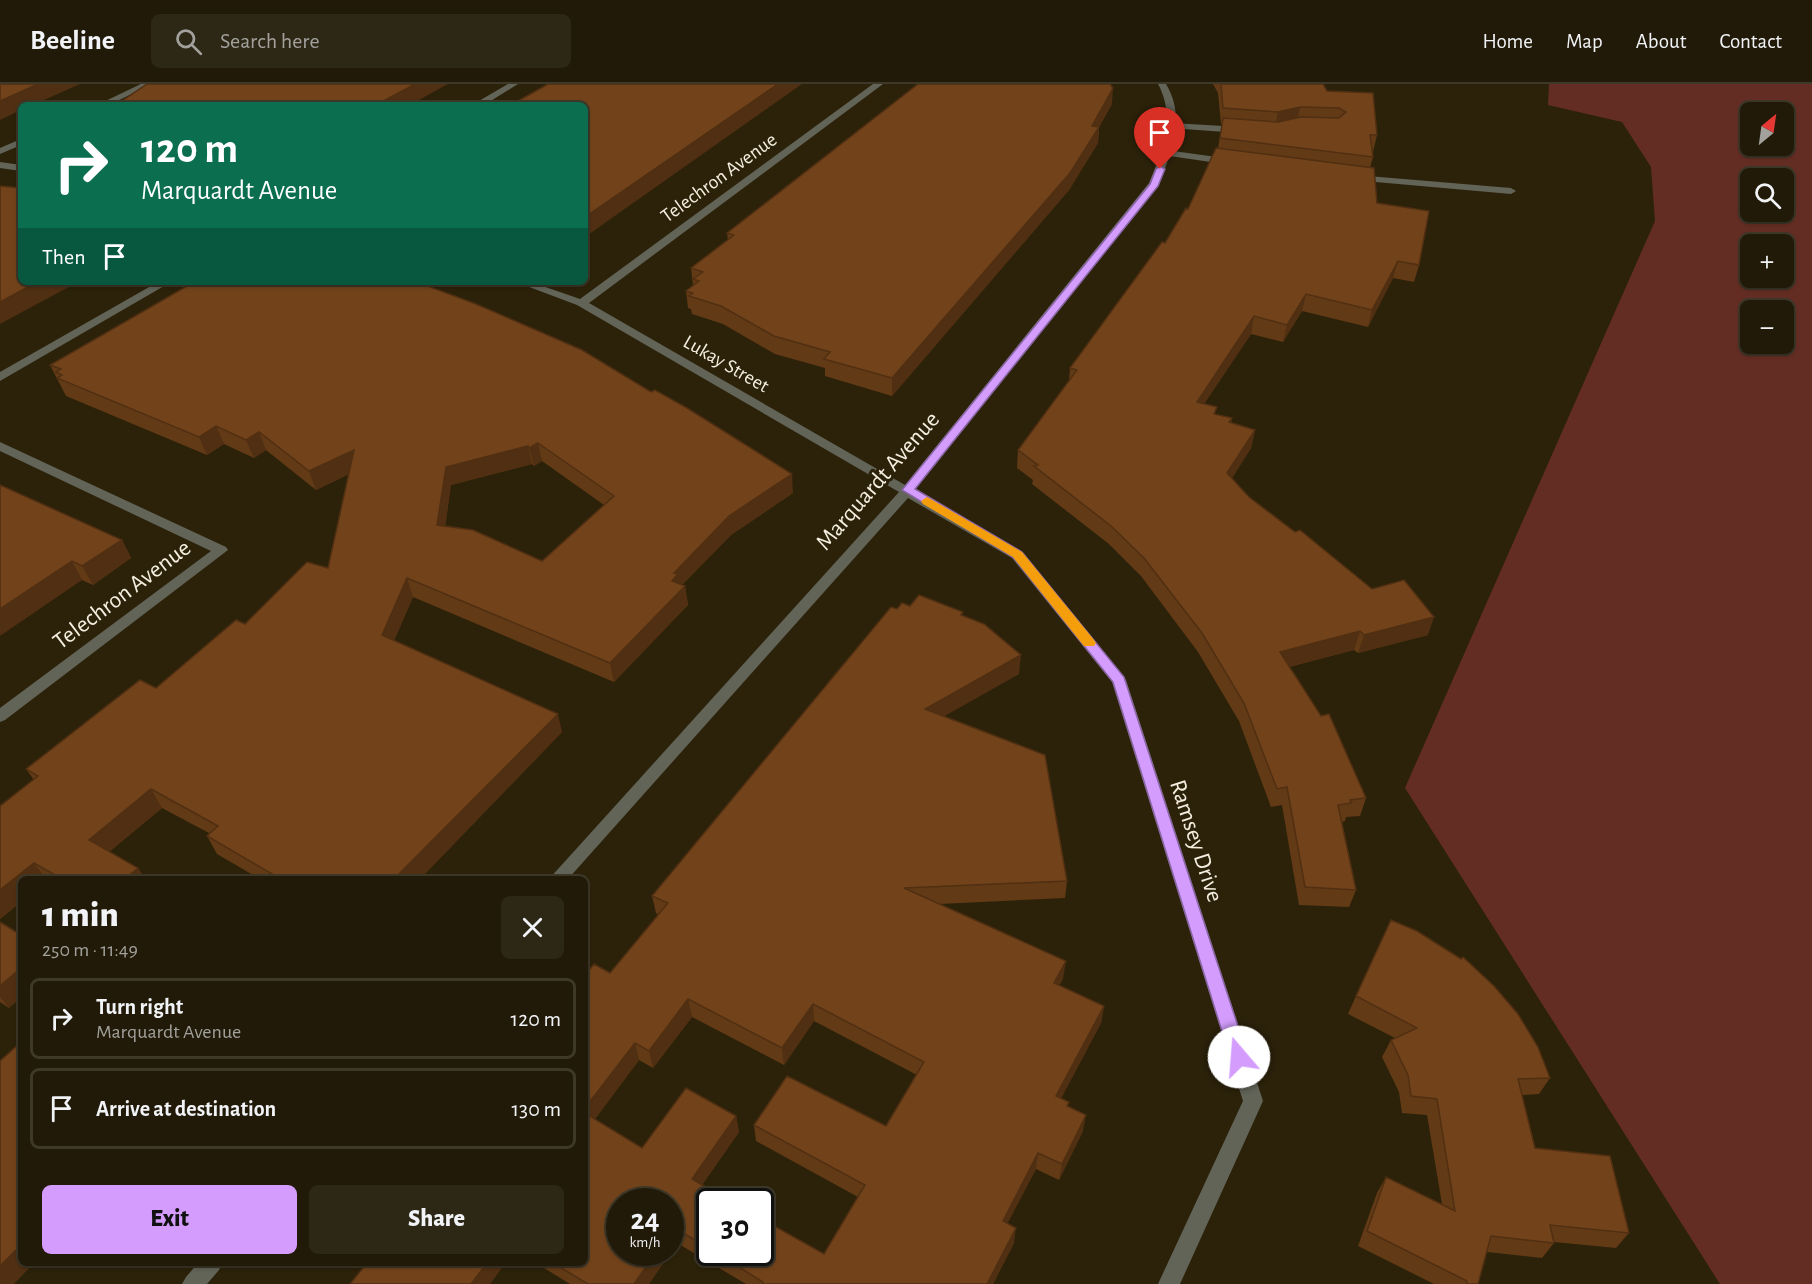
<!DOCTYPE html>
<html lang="en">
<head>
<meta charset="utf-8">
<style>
  body { margin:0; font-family:"Alegreya Sans",sans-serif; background:#2d2716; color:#f1f3f6; height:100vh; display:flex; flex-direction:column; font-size:22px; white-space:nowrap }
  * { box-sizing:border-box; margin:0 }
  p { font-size:20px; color:#a2a19c }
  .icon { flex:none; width:33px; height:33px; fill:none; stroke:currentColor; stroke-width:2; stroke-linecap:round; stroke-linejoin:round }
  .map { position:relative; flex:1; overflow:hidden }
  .drawer { position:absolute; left:18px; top:792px; width:570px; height:390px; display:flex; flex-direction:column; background:#211a08; border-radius:9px; box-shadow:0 2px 4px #0004,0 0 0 2px #3e3829 }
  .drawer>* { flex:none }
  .top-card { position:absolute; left:18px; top:18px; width:570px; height:183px; border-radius:9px; box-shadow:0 2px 4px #0004,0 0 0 2px #3e3829; background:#0b6e4f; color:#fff; overflow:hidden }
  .needle { width:39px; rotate:29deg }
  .fabs { position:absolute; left:1740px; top:18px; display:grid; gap:12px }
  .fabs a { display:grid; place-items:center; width:54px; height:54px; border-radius:9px; background:#211a08; box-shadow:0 2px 4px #0004,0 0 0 2px #3e3829; font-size:30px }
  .speed { position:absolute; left:606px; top:1104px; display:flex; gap:12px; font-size:30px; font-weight:700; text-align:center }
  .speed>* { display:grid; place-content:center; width:78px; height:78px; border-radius:50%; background:#211a08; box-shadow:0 2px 4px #0004,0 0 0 2px #3e3829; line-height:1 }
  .speed small { font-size:15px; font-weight:400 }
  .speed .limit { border:3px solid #111; border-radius:9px; background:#fff; color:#111 }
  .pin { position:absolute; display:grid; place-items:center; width:51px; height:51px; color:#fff; margin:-62px -26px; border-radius:50% 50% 50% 0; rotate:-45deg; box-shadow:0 0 6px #0007 }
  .pin .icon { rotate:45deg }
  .me { position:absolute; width:66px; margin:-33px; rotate:342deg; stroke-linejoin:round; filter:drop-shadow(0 0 4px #0008) }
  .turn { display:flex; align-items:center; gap:21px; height:126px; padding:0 24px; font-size:27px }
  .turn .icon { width:78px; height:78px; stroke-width:2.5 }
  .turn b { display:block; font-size:42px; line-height:51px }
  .then { display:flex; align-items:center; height:57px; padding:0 24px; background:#0003; gap:12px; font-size:22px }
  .round { display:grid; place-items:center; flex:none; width:63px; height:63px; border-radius:9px; background:#2d2716 }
  .headline { display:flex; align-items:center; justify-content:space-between; height:102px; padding:0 24px }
  h1 { font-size:36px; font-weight:800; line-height:45px }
  .button { display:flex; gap:12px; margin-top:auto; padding:12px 24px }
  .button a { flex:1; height:69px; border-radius:9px; background:#d39cfd; color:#111; font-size:24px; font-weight:800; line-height:69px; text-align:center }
  .button a+a { background:#2d2716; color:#f1f3f6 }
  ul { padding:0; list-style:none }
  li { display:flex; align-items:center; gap:18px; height:81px; margin:0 12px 9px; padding:0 12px; border:3px solid #3e3829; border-radius:9px }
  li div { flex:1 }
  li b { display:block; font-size:22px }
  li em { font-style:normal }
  header { display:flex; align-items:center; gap:36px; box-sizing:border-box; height:84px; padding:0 30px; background:#211a08; border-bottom:2px solid #3e3829 }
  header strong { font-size:28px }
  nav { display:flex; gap:33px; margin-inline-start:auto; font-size:21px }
  .search { width:420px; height:54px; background:#2d2716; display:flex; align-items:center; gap:15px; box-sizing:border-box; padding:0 21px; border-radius:9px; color:#a2a19c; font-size:22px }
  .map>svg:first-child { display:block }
  .green { fill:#642d23; fill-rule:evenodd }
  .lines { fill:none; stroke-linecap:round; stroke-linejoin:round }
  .lane { fill:#626458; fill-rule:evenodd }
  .street { fill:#626458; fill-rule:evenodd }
  .wall { fill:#623a16; fill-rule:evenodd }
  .shaded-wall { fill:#502f12 }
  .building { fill:#72431a; stroke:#502f12; stroke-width:1.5; fill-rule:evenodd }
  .route { fill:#d39cfd; stroke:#8965a4; stroke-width:1.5 }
  .slow { fill:#f59e0b }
  .labels { text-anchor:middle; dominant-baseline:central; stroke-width:6; stroke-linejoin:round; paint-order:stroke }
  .far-street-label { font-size:20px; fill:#f5efe0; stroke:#2c220a }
  .street-label { font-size:24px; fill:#f5efe0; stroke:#2c220a }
</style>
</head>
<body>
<header>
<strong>Beeline</strong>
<div class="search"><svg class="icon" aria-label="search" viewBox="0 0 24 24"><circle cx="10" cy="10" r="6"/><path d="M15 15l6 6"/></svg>Search here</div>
<nav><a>Home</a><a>Map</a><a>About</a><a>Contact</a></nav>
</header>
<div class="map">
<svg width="1812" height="1200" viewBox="0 0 1812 1200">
  <rect width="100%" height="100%" fill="#2c220a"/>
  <path class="green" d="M1549,0H1812V1200H1720L1405,704L1655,137L1651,83L1622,38L1548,21ZM1750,28H1784V62H1750ZM1750,94H1784V128H1750ZM1750,160H1784V194H1750ZM1750,226H1784V260H1750Z"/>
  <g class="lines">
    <path class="lane" d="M1172,39L1240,43L1245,46L1240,49L1169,44V40Z
      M1166,66L1231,75L1236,78L1231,81L1163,71V67Z
      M1356,91L1511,104L1516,107L1511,110L1353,96V92Z"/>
    <path class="street" d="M141,0H152L109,21H97Z
      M508,0H518L484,21H472Z
      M873,0H883L589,219L905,401L1149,99C1163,66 1176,33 1158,0H1166C1186,33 1172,67 1159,100L915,406L1022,468L1126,596L1263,1017L1180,1200H1158L1243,1017L1112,598L1012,474L908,414L568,795H549L899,408L577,221L516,198H531L580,215Z
      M21,55V61L0,70V64Z
      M0,78L21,81V87L0,84Z
      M158,198H171L0,297V288Z
      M0,358L226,463L228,466L5,636L0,638V624L211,467L0,367Z
      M198,1179H222L219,1186L207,1200H182L186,1193Z"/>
  </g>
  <path class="wall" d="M1213,0H1323L1327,7L1377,51L1373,68L1372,67L1373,73L1370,84L1377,119L1419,181L1414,198L1393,194L1368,243L1302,227L1283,258L1251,250L1204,320L1216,330L1232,334L1231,339L1255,346L1251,364L1232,394L1249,413L1428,551L1358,569L1354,566L1289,583L1366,714L1360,732L1346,733L1345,737L1342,738L1356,806L1349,823L1299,821L1282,721L1271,723L1239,637L1198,568L1141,492L1109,460L1032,400L1033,396L1017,384L1018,366L1069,297L1070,284L1165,159L1188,125L1218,64L1222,40H1221L1218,9Z
    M1112,20L1099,43L1098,59L1069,106L892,312L825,292V284L775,270L723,240L692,230L691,225L688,224L686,207L693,201L691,184L728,156L727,149Z
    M194,198L793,409L731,451L682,501L685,502L688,521L614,598L413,513L394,556L562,648L420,795H260L217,770L207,752L209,749L162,724L109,768L138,784L145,795H21V818L0,835V722L34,696L26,685L156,604L245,540L328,484L349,390L316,406L266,366L254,374L224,360L207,371L66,312L50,281ZM542,377L604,421L542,477L445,442L451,401L532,380L534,382Z
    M0,401L122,456L131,474L93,501L82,496L74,500Z
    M910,522L963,532L1019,590L944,632L1067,797L1065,814L940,820L1063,895L1059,901L1104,922L1101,939L1061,1014L1069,1018L1068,1022L1083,1047L1059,1096L1036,1085L1007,1139L1014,1159L993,1200H746L677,1159L649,1200H570L536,1179H585V891L610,889L659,831L656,829L652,812L897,525ZM692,933L784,981L814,937L917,991L886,1042L754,1041L756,1057L858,1113L824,1170L710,1168V1118L702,1101L739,1048L736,1032L642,1064L595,1035L639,976L653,984Z
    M0,838L9,924L0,918Z
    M1356,912L1550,994L1539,1010L1522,1011L1535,1064L1629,1149L1616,1164L1554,1158V1159L1542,1174L1487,1168L1478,1200H1434L1358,1162L1377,1109L1386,1093L1442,1120L1427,1031L1402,1029L1399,1008L1382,973L1391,956L1395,954L1348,930Z
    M360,1179H505L490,1200H350L363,1184Z"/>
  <path class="shaded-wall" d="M38,0H80L33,21H21V26L0,36V17Z
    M415,0H448L410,21H376Z
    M778,0H802L585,153V133Z
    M1113,4L1112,20L1092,54L1099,43L1098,59L1069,106L892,312V294L1092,42Z
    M1300,23L1297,39L1275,44L1278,28Z
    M1398,177L1393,194L1368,243L1372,226Z
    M37,198H78L0,240V218Z
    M1306,210L1302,227L1283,258L1287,241Z
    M1254,232L1251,250L1193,336L1197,318Z
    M216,342L224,360L207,371L199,353Z
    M1255,346L1251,364L1224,407L1227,389Z
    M259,348L266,366L254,374L246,356Z
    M538,359L542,377L534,382L529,364Z
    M528,362L532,380L451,401L443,459L437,441L446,383Z
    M354,366L360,384L316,406L309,387Z
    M792,390L793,409L731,451L680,503L685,502L688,521L614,598L610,579L672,497L674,489L729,432Z
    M122,456L131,474L93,501L82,482Z
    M72,477L82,496L0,552V525Z
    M407,494L413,513L389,569L382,551Z
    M1434,533L1428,551L1358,569L1364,551Z
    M1360,547L1354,566L1275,586L1280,568Z
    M1021,571L1019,590L925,643V625Z
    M558,630L562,648L420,795H394Z
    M151,705L162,724L101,774L89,756Z
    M34,779L46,795H21V818L0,835V806Z
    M138,784L145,795H125Z
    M1066,877L1063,895L1051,916L1054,899Z
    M21,884V914L9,924L0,913V902Z
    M688,915L692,933L653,984L649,967Z
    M813,920L814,937L784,981L782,964Z
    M1104,922L1101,939L1054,1028L1056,1012Z
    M635,959L639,976L588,1044L585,1035V1024Z
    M1086,1031L1083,1047L1059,1096L1062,1080Z
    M736,1032L739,1048L695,1111L692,1095Z
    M1038,1069L1036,1085L1001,1152L1003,1137Z
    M673,1143L677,1159L670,1168V1147Z
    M1016,1144L1014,1159L993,1200H987Z
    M21,1161V1179H34L14,1200H0V1182Z
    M656,1168H670L649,1200H634Z
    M487,1179H505L490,1200H471Z"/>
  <path class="building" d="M0,0H38L0,17Z
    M147,0H415L376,21H116Z
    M548,0H778L585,133V21H511Z
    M918,0H1110L1113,4L1092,42L1099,43L1070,89L892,294L824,275L830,268L774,252L721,222L689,212L693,209L686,207L699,197L693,195L703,188L691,184L734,151L727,149Z
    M1221,0H1323L1327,7L1373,9L1377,51H1370L1373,73L1220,54L1223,34L1278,38L1301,33L1339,34L1346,28L1339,24L1300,23L1278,28L1223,24Z
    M1216,64L1374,84L1377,119L1429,127L1419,181L1398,177L1372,226L1306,210L1287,241L1254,232L1197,318L1217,323L1214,330L1232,334L1229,338L1255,346L1227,389L1249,413L1295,448L1300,446L1372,505L1404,496L1434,533L1364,551L1360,547L1280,568L1321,632L1329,630L1366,714L1350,716L1351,719L1338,721L1356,806L1305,803L1287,703L1277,705L1244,619L1202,549L1144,474L1111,442L1034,382L1038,381L1018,366L1077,286L1070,284L1162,158L1165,159L1186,124L1188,125Z
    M0,102L21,104V198H37L0,218Z
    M194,198H417L476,220L582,266L651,308L655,306L687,324L792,390L729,432L674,489L678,490L672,497L685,502L610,579L407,494L382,551L558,630L394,795H269L274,791L207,752L218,742L151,705L89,756L138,784L125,795H62L34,779L0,806V722L38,692L26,685L140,596L156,604L236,536L245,540L307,478L328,484L354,366L309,387L259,348L246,356L216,342L199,353L57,294L62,291L56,288L61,285L50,281ZM538,359L614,412L542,477L473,446L437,441L446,383L528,362L529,364Z
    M0,401L122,456L82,482L72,477L0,525Z
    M919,511L963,528L961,531L984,540L1021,571L925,625L1045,671L1067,797L904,804L1066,877L1054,899L1104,922L1056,1012L1069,1018L1067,1022L1086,1031L1062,1080L1038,1069L1003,1137L1016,1144L987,1200H762L763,1198L715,1168H760V1134L824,1170L865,1101L754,1041L787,992L886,1042L924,978L813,920L782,964L688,915L649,967L635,959L585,1024V891L594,880L610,889L668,819L652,812L891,523L897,525L902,519L910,522Z
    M1391,836L1417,847L1461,875L1463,873L1494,902L1518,930L1538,963L1550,994L1518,995L1535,1064L1610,1072L1629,1149L1550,1141L1554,1159L1491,1152L1478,1200H1467V1197L1367,1147L1386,1093L1455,1127L1437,1015L1411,1012L1408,991L1391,956L1417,944L1356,912Z
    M0,838L21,851V884L0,902Z
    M21,958V1161L0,1182V977Z
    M686,1004L736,1032L692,1095L731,1118H710V1165L673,1143L670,1147V1118H620V1168H656L634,1200H588L553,1179H585V1029L642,1064Z
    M367,1179H487L471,1200H350Z"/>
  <path class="route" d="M1160,82L1165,85L1158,102L915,405L1022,468L1124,593L1248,973L1245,979L1239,981L1233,979L1230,973L1113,598L1013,473L902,406L1150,100L1156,85Z"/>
  <path class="slow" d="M927,413L1022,468L1094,556L1096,559L1094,562H1084L1013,473L923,420L921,417Z"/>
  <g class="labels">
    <g class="far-street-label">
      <text transform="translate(719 94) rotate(-36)">Telechron Avenue</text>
      <text transform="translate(726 280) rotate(30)">Lukay Street</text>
    </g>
    <g class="street-label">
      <text transform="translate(878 397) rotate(-49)">Marquardt Avenue</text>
      <text transform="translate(122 511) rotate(-37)">Telechron Avenue</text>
      <text transform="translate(1196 757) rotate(72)">Ramsey Drive</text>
    </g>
  </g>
</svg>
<div class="fabs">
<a><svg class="needle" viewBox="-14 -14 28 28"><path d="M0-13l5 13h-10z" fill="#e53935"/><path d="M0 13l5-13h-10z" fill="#a2a19c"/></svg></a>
<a><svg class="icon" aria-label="search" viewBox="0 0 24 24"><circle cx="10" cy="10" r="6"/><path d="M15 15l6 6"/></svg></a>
<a>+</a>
<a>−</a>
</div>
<div class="speed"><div>24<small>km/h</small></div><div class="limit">30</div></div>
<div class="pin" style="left:1160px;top:85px;background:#d93025"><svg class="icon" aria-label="arrive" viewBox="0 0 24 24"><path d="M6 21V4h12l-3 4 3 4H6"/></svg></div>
<svg class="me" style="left:1239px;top:973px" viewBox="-20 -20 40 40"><circle r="19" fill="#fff"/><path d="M0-13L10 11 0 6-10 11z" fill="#d39cfd"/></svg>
<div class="top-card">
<div class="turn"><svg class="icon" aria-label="right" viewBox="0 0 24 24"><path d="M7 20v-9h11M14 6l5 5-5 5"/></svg><div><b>120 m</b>Marquardt Avenue</div></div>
<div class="then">Then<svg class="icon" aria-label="arrive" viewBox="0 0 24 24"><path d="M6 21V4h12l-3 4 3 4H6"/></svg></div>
</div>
<section class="drawer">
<div class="headline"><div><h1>1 min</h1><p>250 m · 11:49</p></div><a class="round"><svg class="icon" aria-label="close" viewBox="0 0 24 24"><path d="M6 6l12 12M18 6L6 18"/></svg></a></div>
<ul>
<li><svg class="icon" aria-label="right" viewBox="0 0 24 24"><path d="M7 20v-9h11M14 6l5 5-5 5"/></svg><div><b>Turn right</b><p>Marquardt Avenue</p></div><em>120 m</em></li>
<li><svg class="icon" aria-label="arrive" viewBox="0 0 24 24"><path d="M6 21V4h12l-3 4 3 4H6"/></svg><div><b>Arrive at destination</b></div><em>130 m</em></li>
</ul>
<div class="button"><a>Exit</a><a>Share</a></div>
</section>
</div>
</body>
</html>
